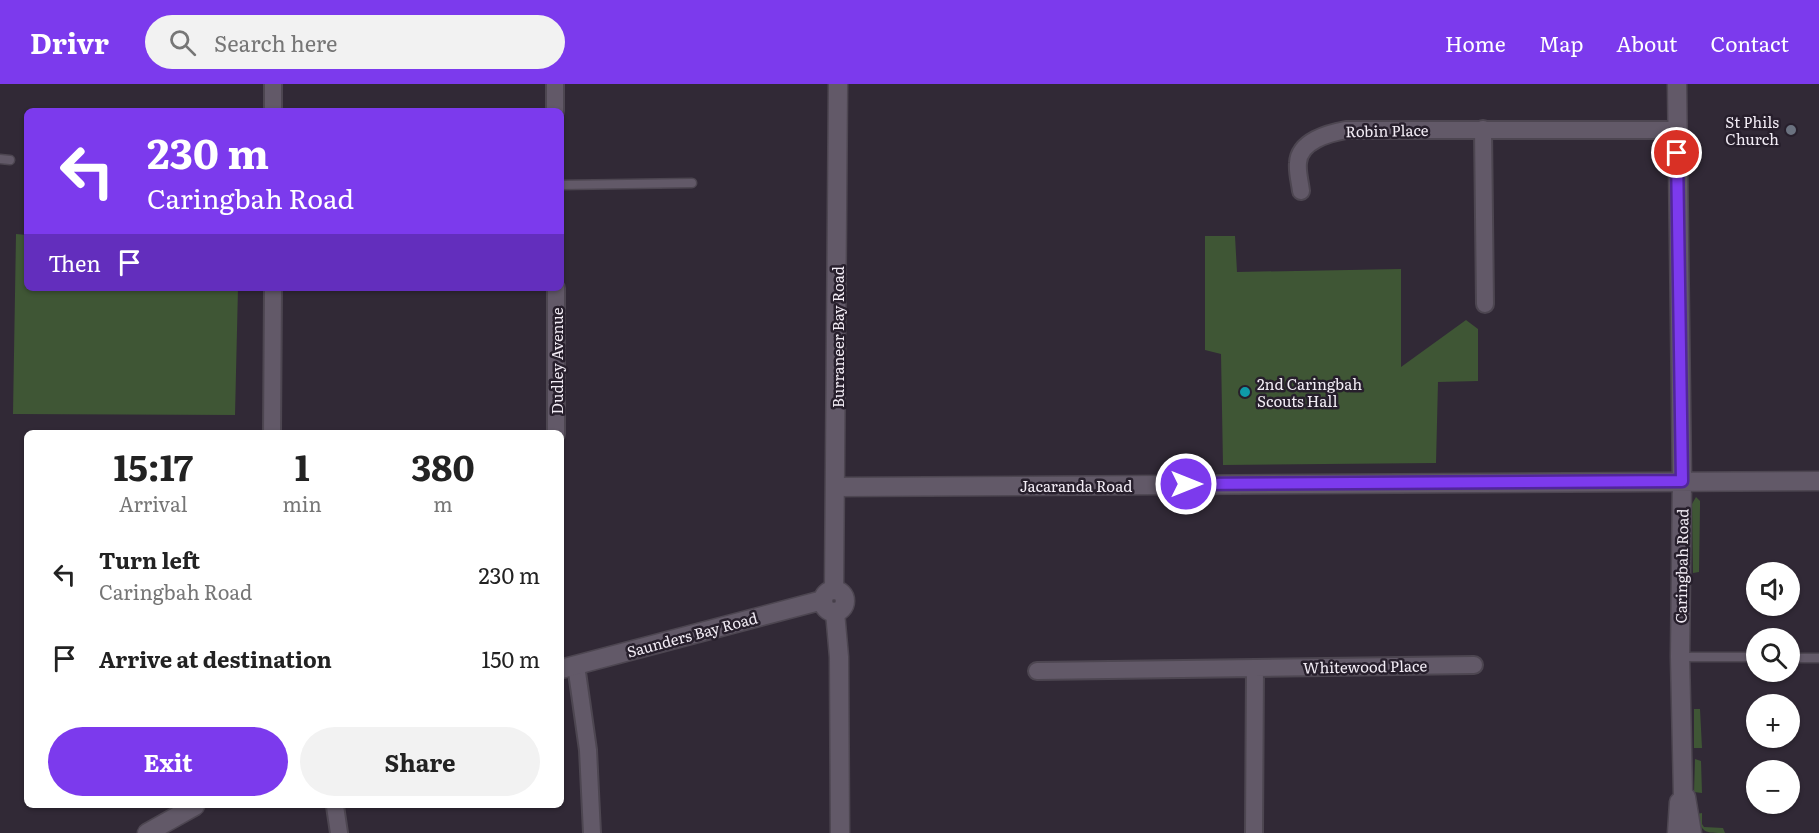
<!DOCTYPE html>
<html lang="en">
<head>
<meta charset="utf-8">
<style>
  body { margin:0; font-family:Literata,serif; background:#f2f2f2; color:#222; height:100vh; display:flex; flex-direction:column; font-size:22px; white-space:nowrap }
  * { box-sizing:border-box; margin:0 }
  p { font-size:20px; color:#767676 }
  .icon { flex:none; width:33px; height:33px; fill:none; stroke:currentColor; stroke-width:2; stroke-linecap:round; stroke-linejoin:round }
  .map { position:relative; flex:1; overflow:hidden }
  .details { position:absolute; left:24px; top:346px; width:540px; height:378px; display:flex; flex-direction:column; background:#fff; border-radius:9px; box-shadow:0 2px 4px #0004 }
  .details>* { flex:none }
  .guide { position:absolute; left:24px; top:24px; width:540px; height:183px; border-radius:9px; box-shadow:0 2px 4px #0004; background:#7c3aed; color:#fff; overflow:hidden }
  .buttons { position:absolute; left:1746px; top:478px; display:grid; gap:12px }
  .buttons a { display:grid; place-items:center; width:54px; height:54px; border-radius:50%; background:#fff; box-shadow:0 2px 4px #0004; font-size:30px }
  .pin { position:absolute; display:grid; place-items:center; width:51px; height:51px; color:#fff; margin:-26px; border:3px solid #fff; border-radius:50%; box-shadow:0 2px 6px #0007 }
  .me { position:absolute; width:66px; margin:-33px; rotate:90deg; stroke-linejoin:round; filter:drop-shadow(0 0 4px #0008) }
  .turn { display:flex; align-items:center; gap:21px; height:126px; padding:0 24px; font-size:27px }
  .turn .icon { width:78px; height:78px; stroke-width:2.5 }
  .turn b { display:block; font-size:42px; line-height:51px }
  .then { display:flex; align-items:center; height:57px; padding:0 24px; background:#0003; gap:12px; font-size:22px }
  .eta { display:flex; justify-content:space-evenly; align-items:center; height:102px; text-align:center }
  .eta b { font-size:36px; font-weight:700; line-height:42px }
  .cta { display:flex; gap:12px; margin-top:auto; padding:12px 24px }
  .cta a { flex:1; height:69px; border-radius:36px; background:#7c3aed; color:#fff; font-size:24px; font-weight:700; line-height:69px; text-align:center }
  .cta a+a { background:#f2f2f2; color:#222 }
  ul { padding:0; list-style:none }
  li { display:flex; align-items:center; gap:18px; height:84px; padding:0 24px }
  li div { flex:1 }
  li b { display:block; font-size:22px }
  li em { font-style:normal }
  header { display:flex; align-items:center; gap:36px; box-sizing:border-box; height:84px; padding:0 30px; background:#7c3aed; color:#fff }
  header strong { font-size:28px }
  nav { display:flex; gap:33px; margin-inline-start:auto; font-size:21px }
  .search { width:420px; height:54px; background:#f2f2f2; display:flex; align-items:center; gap:15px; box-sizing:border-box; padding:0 21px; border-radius:33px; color:#767676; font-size:22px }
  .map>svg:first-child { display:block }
  .green { fill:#3f5635 }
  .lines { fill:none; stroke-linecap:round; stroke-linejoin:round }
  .service-casing { stroke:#4d4651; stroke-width:11 }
  .minor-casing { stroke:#4d4651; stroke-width:20 }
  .tertiary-casing { stroke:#4d4651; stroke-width:21 }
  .service { stroke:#625968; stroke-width:8 }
  .minor { stroke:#625968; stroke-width:16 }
  .tertiary { stroke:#625968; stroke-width:18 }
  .route-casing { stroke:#51269a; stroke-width:15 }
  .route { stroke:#7c3aed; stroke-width:10 }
  .worship-dot { fill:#6b7280; stroke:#271f2c; stroke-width:2 }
  .culture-dot { fill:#0f9aa8; stroke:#271f2c; stroke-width:2 }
  .labels { text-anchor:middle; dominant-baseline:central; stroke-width:5; stroke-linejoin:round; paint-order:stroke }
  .poi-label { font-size:15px; fill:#f2ecf5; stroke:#271f2c; text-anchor:end }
  .street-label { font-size:15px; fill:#f2ecf5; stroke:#271f2c }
</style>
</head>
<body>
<header>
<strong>Drivr</strong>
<div class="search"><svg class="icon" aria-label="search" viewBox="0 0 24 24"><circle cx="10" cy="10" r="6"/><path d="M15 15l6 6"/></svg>Search here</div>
<nav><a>Home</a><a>Map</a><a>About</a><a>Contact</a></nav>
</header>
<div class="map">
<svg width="1819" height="749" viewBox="0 0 1819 749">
  <rect width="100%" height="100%" fill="#312936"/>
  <path class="green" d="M16,150L27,151V204H238L235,331L13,330Z
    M1205,152H1235L1237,188L1401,185V283L1466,236L1478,245V297L1438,298L1436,379L1223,381L1221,270L1205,266Z
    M1696,413L1700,417V423L1699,488L1693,489L1692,420Z
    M1694,625H1700L1702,664H1694Z
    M1695,675L1701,677L1702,709L1694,708Z
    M1702,729V740L1704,743L1723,744L1725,749C1705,749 1701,749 1697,730Z"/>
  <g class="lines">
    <defs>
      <path id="service" d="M0,75L10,76
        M561,101L692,99
        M1680,573H1756
        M1790,574H1819"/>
      <path id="minor" d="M555,0V27
        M273,27V0
        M1483,45L1485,220
        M1301,107C1300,98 1297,88 1298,79C1299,57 1329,49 1346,46H1677
        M556,204V350
        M272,350L273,204
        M576,581L588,666L592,749
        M1037,587L1255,584
        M335,722L339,749
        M1254,749L1255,584L1474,581"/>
      <path id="tertiary" d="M1677,0L1682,397L1680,573L1683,711L1686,713L1692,749
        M837,403L1819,397
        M823 517a11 11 0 1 1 22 0a11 11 0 1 1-22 0Z
        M834,506L838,0
        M835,528L839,573L840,749
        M561,585L823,516
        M147,749L195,722
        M1677,749L1679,718"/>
    </defs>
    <use href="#service" class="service-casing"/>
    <use href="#minor" class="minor-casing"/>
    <use href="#tertiary" class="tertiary-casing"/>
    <use href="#service" class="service"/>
    <use href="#minor" class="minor"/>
    <use href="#tertiary" class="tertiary"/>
  </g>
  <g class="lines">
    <defs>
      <path id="route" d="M1186,400L1682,397L1677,69"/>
    </defs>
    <use href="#route" class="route-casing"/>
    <use href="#route" class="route"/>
  </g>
  <circle class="worship-dot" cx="1791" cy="46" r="6"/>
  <circle class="culture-dot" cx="1245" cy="308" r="6"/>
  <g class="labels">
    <g class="poi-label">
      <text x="1779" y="37">St Phils<tspan x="1779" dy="17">Church</tspan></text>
      <text x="1257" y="299" text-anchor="start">2nd Caringbah<tspan x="1257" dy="17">Scouts Hall</tspan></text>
    </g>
    <g class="street-label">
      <text transform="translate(1387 46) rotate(-1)">Robin Place</text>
      <text transform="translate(837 253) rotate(-90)">Burraneer Bay Road</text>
      <text transform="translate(556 277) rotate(-90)">Dudley Avenue</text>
      <text x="1076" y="401">Jacaranda Road</text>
      <text transform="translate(1681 482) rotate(-89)">Caringbah Road</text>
      <text transform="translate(692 550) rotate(-15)">Saunders Bay Road</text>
      <text transform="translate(1365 582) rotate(-1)">Whitewood Place</text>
    </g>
  </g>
</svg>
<div class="buttons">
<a><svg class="icon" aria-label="sound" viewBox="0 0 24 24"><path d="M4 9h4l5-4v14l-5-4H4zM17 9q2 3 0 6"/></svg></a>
<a><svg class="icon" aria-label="search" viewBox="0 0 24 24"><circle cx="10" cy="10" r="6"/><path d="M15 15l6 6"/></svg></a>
<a>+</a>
<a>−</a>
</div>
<div class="pin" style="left:1677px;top:69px;background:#d93025"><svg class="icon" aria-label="arrive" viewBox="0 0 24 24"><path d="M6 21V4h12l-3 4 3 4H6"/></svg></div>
<svg class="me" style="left:1186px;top:400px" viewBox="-20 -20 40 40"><circle r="17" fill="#7c3aed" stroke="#fff" stroke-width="3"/><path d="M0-11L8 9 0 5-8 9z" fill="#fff"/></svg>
<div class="guide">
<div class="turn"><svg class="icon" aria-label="left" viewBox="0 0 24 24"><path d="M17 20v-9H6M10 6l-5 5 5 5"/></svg><div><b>230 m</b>Caringbah Road</div></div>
<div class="then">Then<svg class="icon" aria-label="arrive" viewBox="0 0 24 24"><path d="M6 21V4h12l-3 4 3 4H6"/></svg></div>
</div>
<section class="details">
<div class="eta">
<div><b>15:17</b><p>Arrival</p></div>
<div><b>1</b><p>min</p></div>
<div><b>380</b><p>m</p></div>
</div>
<ul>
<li><svg class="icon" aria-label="left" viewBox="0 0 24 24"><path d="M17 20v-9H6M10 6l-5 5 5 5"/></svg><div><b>Turn left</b><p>Caringbah Road</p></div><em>230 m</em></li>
<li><svg class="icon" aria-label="arrive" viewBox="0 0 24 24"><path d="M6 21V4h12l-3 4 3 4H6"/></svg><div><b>Arrive at destination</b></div><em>150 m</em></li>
</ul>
<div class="cta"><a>Exit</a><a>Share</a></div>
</section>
</div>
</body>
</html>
